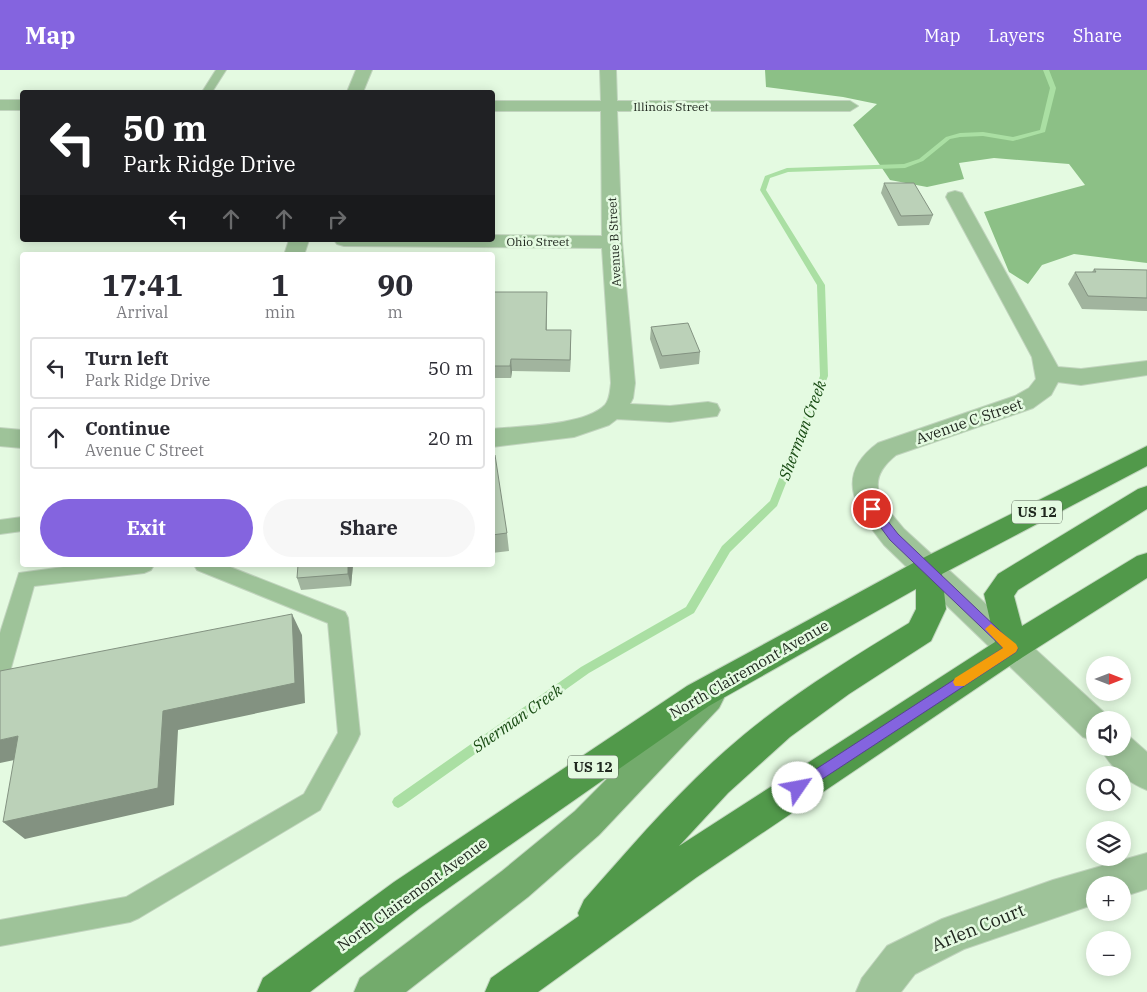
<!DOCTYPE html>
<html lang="en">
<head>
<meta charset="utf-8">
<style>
  body { margin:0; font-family:"IBM Plex Serif",serif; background:#f7f7f7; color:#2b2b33; height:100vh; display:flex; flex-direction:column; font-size:19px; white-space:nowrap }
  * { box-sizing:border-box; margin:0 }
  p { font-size:16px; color:#7c7c81 }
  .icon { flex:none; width:28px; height:28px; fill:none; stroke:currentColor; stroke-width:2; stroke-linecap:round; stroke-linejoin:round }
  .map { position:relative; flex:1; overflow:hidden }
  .side { position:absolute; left:20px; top:182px; width:475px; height:315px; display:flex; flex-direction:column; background:#fff; border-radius:5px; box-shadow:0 2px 12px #0003 }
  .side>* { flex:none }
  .top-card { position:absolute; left:20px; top:20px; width:475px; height:152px; border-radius:5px; box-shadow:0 2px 12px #0003; background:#202124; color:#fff; overflow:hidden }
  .needle { width:32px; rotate:90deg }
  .fabs { position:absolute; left:1086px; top:586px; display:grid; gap:10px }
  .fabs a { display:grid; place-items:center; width:45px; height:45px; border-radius:50%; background:#fff; box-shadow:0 2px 12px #0003; font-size:25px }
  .pin { position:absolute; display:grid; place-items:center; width:42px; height:42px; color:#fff; margin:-21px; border:2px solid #fff; border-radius:50%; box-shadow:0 1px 5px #0007 }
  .me { position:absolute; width:55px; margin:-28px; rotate:57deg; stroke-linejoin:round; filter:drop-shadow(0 0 4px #0008) }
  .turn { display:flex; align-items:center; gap:18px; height:105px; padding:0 20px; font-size:22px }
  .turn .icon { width:65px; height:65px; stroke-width:2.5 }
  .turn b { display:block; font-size:35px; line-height:42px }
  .lanes { display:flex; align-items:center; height:48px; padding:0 20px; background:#0003; justify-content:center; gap:25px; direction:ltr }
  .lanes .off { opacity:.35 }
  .eta { display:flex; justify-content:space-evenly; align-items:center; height:85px; text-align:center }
  .eta b { font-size:30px; font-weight:700; line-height:35px }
  .primary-button { display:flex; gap:10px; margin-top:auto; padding:10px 20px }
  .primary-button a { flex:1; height:58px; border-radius:30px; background:#8464df; color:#fff; font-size:20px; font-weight:700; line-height:58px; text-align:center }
  .primary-button a+a { background:#f7f7f7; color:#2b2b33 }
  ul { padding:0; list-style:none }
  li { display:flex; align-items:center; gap:15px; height:62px; margin:0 10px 8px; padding:0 10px; border:2px solid #e1e1e2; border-radius:5px }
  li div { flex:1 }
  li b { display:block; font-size:19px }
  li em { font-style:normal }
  header { display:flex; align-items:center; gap:30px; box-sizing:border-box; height:70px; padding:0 25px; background:#8464df; color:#fff }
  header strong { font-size:24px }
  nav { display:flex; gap:28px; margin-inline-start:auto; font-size:18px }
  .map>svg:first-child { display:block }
  .forest { fill:#8cc086 }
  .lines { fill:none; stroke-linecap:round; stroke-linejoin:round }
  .stream { fill:#aadfa3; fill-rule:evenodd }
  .service-casing { stroke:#c1d4be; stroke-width:2 }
  .minor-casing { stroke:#c1d4be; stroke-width:2 }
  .secondary-casing { stroke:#c1d4be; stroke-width:2 }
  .primary-casing { stroke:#c1d4be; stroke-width:2 }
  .service { fill:#9ec399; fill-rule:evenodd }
  .minor { fill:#9ec399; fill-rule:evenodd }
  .secondary { fill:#73ab6c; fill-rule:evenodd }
  .primary { fill:#51994a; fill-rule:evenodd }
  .wall { fill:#a1b49e }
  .shaded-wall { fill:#839281 }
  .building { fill:#bbd1b8; stroke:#839281 }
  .route { fill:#8464df; stroke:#564191 }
  .slow { fill:#f59e0b }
  .labels { text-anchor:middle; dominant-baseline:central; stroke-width:5; stroke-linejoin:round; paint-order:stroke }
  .far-street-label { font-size:12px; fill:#20281f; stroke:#e4fae1 }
  .shield { fill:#e4fae1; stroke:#5b6759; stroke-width:1 }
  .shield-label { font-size:14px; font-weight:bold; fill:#20281f }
  .street-label { font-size:15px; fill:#20281f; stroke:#e4fae1 }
  .water-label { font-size:16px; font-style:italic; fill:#194c14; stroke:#e4fae1 }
  .near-street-label { font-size:18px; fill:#20281f; stroke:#e4fae1 }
</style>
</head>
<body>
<header>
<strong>Map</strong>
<nav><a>Map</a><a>Layers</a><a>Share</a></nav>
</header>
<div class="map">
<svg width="1147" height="922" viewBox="0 0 1147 922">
  <rect width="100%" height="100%" fill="#e4fae1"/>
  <path class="forest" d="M765,0H1147V193L1074,184L1042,195L1028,214L1009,202L984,142L1085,115L1069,94L994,88L959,93L964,109L927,117L890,110L853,55L877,34L843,27L766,17Z"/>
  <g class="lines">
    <path class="stream" d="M1043,0H1049L1056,18L1045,62L1013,71L983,66L960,67L950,69L923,91L905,98L788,102L770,108L766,120L825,215L828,306L777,436L730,482L694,543L589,603L402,736L398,738L394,736L392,732L394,728L581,597L686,537L722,476L770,431L820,306L817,215L760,120L765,106L787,98L904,94L919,89L946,67L960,63L983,62L1013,67L1040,60L1050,18Z"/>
    <defs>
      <path id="service" d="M216,0H226L212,22H202Z
        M22,447V461L0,464V450Z
        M78,495H154L151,500L144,503L34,516L11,598L8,605L0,607V563L19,503Z
        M194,495H225L345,542L348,548L360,664L357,671L320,740L139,848L130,852L0,876V850L126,827L304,724L338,663L328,553L197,500Z"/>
      <path id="minor" d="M356,0H372L363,22H347Z
        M600,0H616L617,31H850L858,36L850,41H617L622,172L635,313L633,328L630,334L670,336L708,332L717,334L720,340L717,346L670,352L617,349L609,355L574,367L492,377V359C521,356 584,356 605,335C610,329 610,320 611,313L602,178L344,176L337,174L334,170H492V165L602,166L601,41H492V31H601Z
        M0,30H22V40H0Z
        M955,121L962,123L964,127L1058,297L1081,299L1147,291V305L1081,315L1058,312L1051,325L1033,338L896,385C862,412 882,433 904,459L1107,645L1109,650H1095V671L1083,667L884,475C856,439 833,406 878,373L1015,326L1029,318L1036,309L1032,287L946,127L948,123Z
        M289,170H309L304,185H284Z
        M0,358L22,360V378L0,376Z
        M1122,664L1130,667L1147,682V720C1128,713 1109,696 1101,678H1122Z
        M1147,783V819L1122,827V815H1095V834L964,879L915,904L901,922H856L862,908L887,876L942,849L1053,810Z"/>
      <path id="secondary" d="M708,614L719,618L724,628L719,638L599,765L528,827L406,922H354L360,908L502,801L575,741L697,618Z"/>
      <path id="primary" d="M1147,376V396L942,504L946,539L931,571L849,624L790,667L728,723L679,776L995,572L984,524L998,504L1138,419L1147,416V439L1018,520L1014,526L1022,556L1137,486L1147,483V508L1023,587L697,807L538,922H485L491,908L579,846L578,843L584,830C629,779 674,726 725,681C781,631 845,592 909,553L916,539V519L709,636L420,838L310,922H257L263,908L394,812L687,616L917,491Z"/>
    </defs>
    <use href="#service" class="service-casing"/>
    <use href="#minor" class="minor-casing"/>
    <use href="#secondary" class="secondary-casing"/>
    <use href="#primary" class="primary-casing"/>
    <use href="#service" class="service"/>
    <use href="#minor" class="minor"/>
    <use href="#secondary" class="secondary"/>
    <use href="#primary" class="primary"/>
  </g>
  <path class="wall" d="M884,113L933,145L929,155L898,156L881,123Z
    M1094,199L1147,200V241L1082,239L1068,214L1075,202H1092Z
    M492,222H547V260L571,272L570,302L512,301L511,308H492Z
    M651,257L700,282L699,294L660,299L650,269Z
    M492,385L507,463L509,481L492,483Z
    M353,495L351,516L301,520L297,508Z"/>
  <path class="shaded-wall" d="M571,260V272L570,302V290Z
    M511,289L512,301L511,308L510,296Z
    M348,495H353L351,516L348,504Z
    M292,544L302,565L305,633L178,660L174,735L25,769L3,752L163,641Z
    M18,666L38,685L0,693V670Z"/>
  <path class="building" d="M884,113H914L933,145L901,146Z
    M1094,199L1147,200V228L1088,226L1075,202H1096Z
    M492,222H547L546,260H571L570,290L511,289L510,296H492Z
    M688,253L700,282L662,286L651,257Z
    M492,385H495L507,463L492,465Z
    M298,495H348V504L297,508Z
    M292,544L295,613L163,641L158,718L3,752L18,666L0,670V601Z"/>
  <path class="route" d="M872,435L876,436L898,464L1018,578L1016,582L798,725L793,723L791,718L793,714L1003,578L890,470L867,439Z"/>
  <path class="slow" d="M991,554L1016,574L1018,578L1016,582L964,616H955L953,612L955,608L1003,578L985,559Z"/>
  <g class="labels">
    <g class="far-street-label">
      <text x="671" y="36">Illinois Street</text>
      <text x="538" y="171">Ohio Street</text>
      <text transform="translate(614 172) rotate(-93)">Avenue B Street</text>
    </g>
    <g class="shield">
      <rect x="1012" y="430.5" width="50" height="23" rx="4"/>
      <rect x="568" y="685.5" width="50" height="23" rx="4"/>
    </g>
    <g class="shield-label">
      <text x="1037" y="442">US 12</text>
      <text x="593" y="697">US 12</text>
    </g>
    <g class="street-label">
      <text transform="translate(969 351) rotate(-19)">Avenue C Street</text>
      <text transform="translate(749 599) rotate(-30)">North Clairemont Avenue</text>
      <text transform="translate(412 824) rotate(-36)">North Clairemont Avenue</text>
    </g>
    <g class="water-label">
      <text transform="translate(802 360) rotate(-69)">Sherman Creek</text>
      <text transform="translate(517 648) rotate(-35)">Sherman Creek</text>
    </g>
    <g class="near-street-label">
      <text transform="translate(978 857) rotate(-22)">Arlen Court</text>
    </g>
  </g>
</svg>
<div class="fabs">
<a><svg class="needle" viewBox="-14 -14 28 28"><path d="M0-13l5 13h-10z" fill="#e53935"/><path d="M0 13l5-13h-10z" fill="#7c7c81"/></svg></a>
<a><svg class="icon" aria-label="sound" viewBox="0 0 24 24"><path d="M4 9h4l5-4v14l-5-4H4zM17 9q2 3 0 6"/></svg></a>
<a><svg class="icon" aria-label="search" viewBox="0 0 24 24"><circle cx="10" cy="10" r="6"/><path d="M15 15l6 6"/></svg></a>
<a><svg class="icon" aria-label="layers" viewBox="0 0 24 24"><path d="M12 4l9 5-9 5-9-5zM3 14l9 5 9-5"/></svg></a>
<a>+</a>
<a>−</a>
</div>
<div class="pin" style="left:872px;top:439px;background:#d93025"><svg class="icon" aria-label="arrive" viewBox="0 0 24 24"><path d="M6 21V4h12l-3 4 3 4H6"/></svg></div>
<svg class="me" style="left:798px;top:718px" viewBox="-20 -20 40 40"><circle r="19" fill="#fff"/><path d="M0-13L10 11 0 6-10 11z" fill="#8464df"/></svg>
<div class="top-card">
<div class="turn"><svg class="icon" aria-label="left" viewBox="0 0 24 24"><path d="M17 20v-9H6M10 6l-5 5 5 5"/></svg><div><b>50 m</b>Park Ridge Drive</div></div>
<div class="lanes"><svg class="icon" aria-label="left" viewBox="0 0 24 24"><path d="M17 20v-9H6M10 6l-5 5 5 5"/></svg><svg class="icon off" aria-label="ahead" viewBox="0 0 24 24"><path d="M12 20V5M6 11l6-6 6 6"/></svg><svg class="icon off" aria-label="ahead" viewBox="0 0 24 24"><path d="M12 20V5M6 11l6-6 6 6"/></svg><svg class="icon off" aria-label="right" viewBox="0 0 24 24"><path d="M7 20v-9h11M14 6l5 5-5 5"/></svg></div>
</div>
<section class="side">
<div class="eta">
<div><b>17:41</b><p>Arrival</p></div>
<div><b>1</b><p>min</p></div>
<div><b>90</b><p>m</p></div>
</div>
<ul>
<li><svg class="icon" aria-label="left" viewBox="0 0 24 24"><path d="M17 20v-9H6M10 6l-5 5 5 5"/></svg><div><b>Turn left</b><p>Park Ridge Drive</p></div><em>50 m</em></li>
<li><svg class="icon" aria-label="ahead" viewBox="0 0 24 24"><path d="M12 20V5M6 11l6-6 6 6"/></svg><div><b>Continue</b><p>Avenue C Street</p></div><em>20 m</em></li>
</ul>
<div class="primary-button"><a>Exit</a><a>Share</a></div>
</section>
</div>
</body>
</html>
